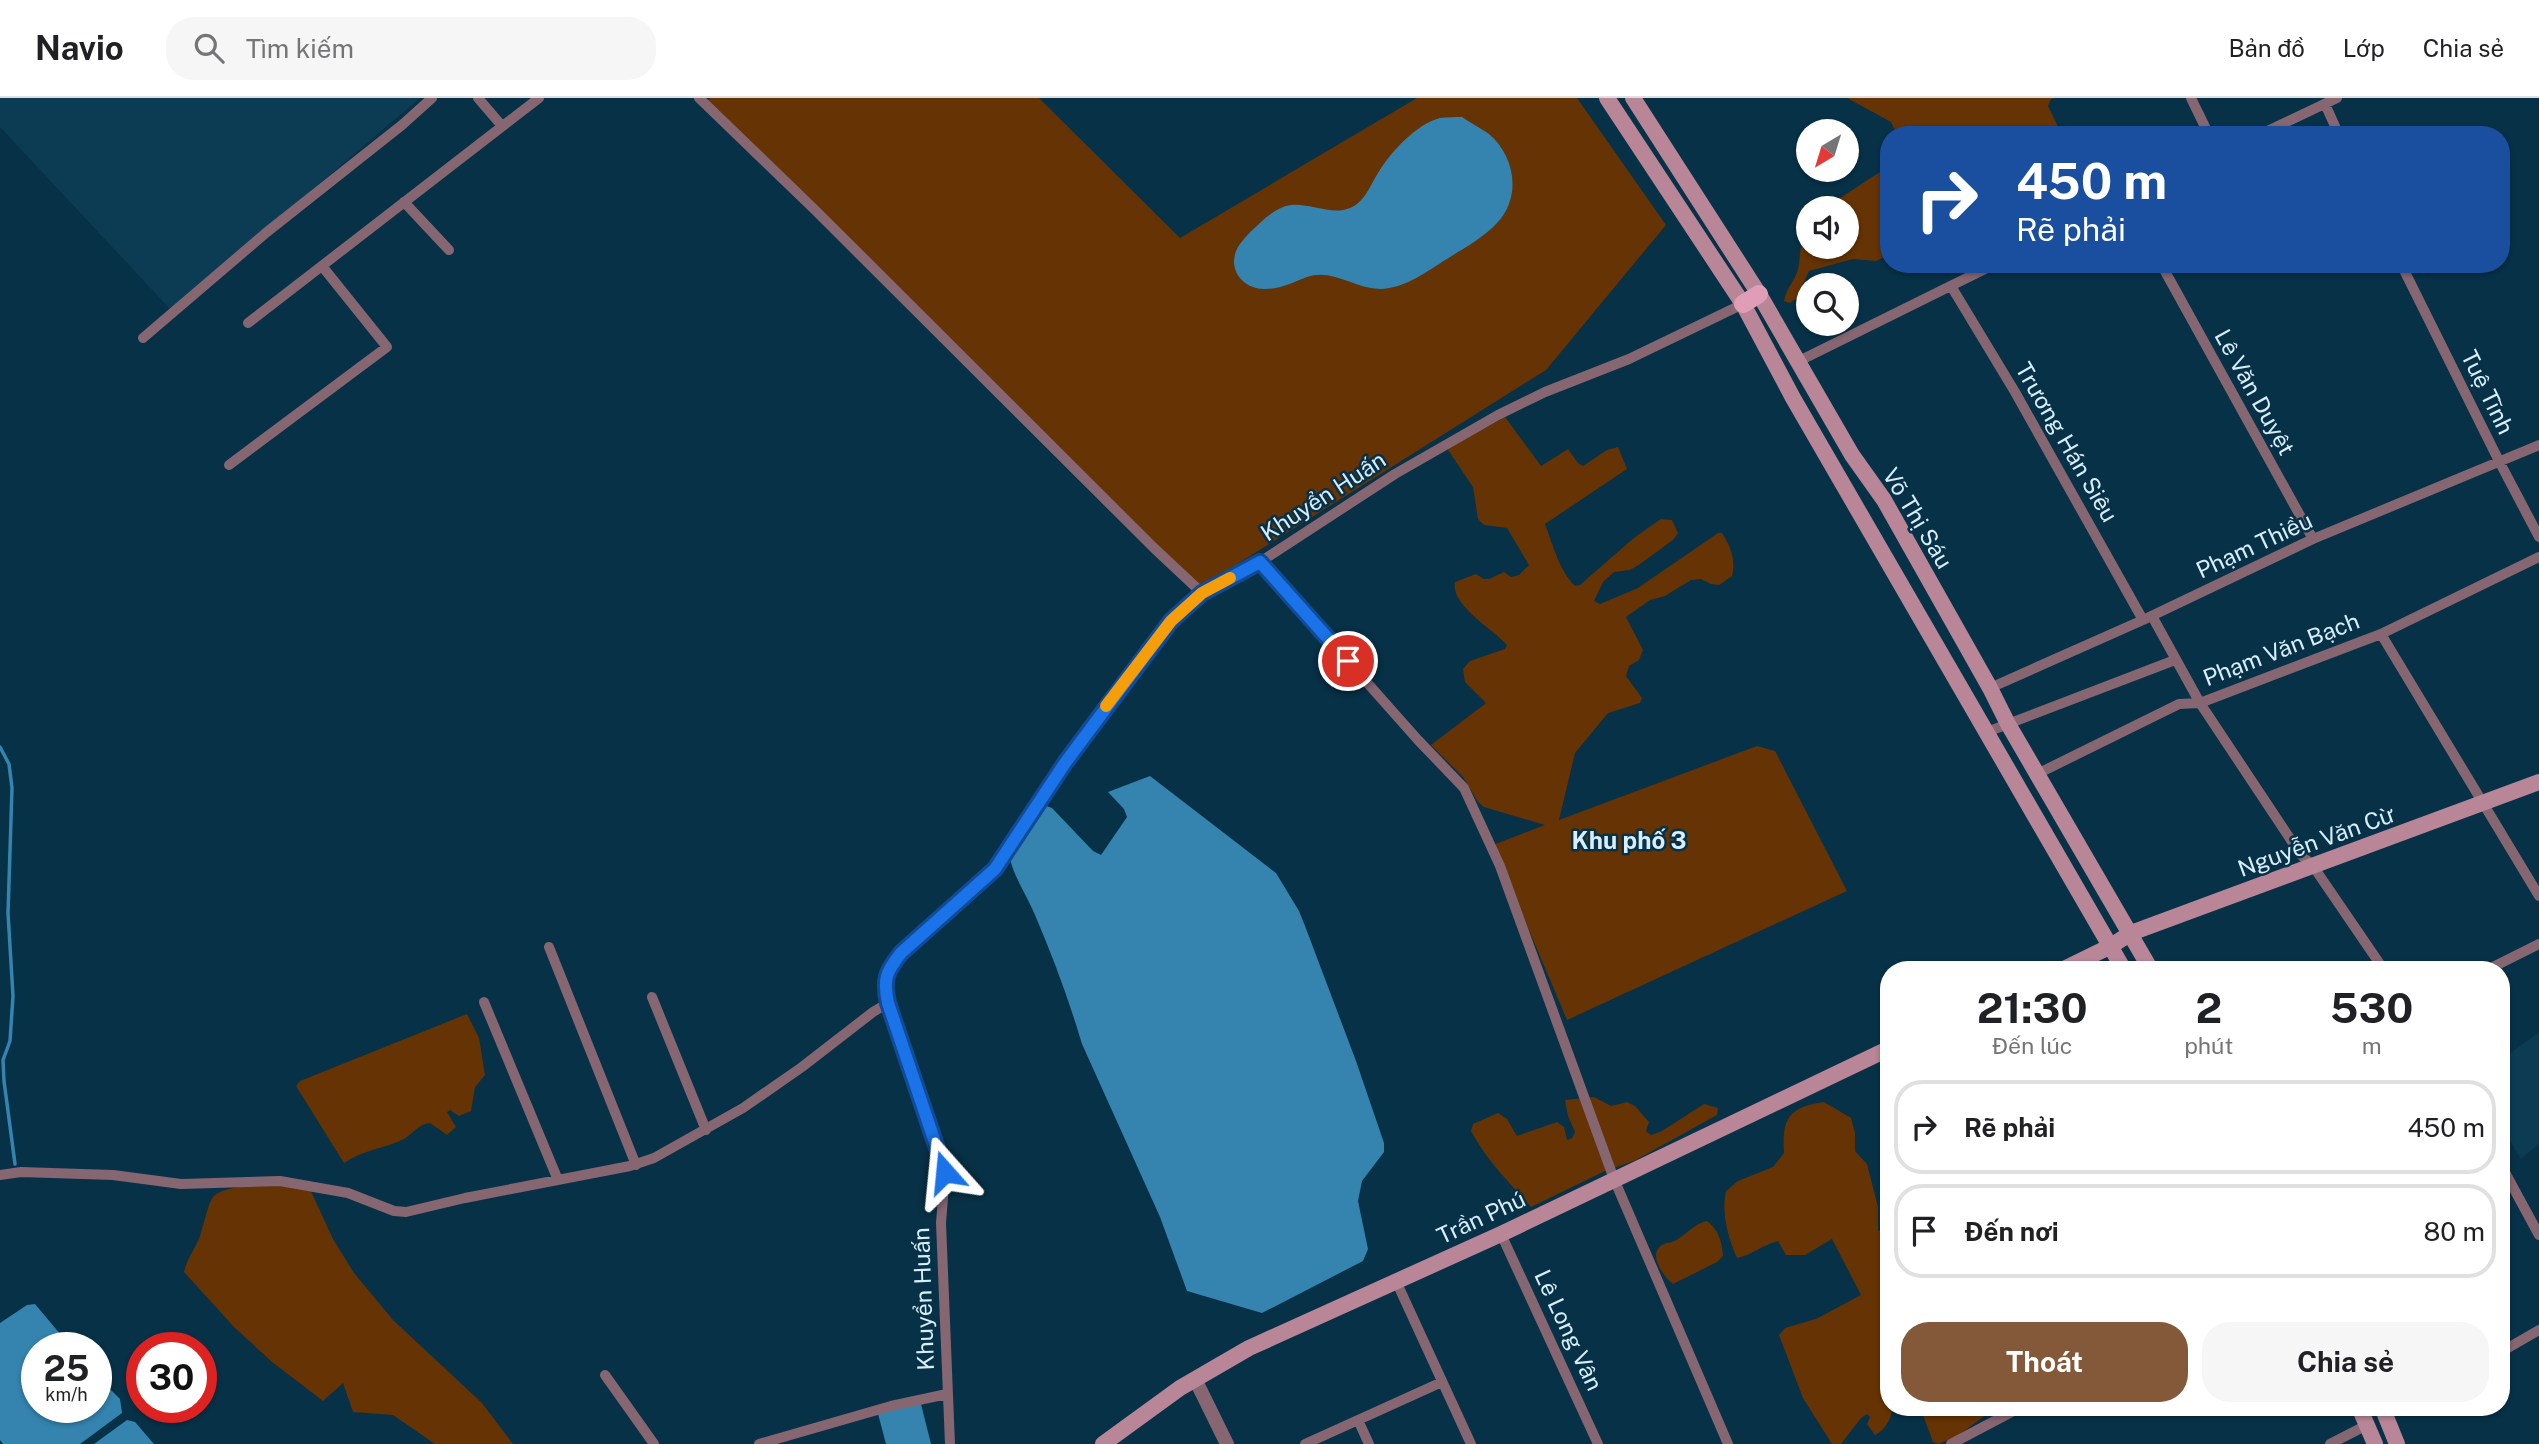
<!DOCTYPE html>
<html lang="vi">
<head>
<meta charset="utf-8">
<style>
  body { margin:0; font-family:"Public Sans",sans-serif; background:#f6f6f6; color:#202124; height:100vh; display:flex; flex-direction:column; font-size:26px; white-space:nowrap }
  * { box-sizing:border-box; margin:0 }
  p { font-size:23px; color:#757577 }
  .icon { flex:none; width:38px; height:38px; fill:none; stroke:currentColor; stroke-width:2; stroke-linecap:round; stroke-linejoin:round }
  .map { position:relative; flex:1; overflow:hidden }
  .drawer { position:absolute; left:1880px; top:863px; width:630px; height:455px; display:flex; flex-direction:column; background:#fff; border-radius:28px; box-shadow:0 2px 5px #0004 }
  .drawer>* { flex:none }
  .guide { position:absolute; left:1880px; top:28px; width:630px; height:147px; border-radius:28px; box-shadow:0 2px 5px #0004; background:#1a4fa0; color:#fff; overflow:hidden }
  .needle { width:46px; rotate:218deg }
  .controls { position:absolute; left:1796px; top:21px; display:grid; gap:14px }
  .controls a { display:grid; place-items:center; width:63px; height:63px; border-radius:50%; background:#fff; box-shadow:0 2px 5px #0004; font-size:35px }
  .speed { position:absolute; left:21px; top:1234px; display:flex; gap:14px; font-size:35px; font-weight:700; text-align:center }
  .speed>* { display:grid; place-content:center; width:91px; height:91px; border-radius:50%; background:#fff; box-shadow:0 2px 5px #0004; line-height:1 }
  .speed small { font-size:18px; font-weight:400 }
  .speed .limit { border:10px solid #d22; background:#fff; color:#111 }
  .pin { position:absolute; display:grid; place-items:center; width:60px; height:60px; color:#fff; margin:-30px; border:4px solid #fff; border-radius:50%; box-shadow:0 2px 7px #0007 }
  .me { position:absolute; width:77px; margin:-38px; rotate:342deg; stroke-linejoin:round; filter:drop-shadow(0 0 5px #0008) }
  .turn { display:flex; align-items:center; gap:24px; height:147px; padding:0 21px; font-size:32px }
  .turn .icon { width:91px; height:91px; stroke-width:2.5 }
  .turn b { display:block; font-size:49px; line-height:60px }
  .eta { display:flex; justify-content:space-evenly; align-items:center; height:119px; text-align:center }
  .eta b { font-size:42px; font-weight:700; line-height:49px }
  .cta { display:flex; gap:14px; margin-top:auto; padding:14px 21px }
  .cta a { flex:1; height:80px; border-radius:28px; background:#835939; color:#fff; font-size:28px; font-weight:700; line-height:80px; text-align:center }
  .cta a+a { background:#f6f6f6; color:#202124 }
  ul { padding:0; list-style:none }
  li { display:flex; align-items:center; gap:21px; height:94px; margin:0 14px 10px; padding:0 7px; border:4px solid #e0e0e0; border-radius:28px }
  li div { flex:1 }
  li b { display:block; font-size:26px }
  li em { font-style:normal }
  header { display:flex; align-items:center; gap:42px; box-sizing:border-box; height:98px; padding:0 35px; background:#fff; border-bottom:2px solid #e0e0e0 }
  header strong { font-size:33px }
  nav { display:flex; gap:38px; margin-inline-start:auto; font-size:24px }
  .search { width:490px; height:63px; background:#f6f6f6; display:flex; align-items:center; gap:18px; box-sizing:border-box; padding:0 24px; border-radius:28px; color:#757577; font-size:26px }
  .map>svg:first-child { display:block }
  .built { fill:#0b3c53 }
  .green { fill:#653304 }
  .water { fill:#3484af }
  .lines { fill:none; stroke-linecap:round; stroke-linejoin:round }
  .stream { stroke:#3484af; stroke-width:3.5 }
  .minor { stroke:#866671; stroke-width:10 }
  .tertiary { stroke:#866671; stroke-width:14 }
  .secondary { stroke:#b88697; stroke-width:16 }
  .primary { stroke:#df9eb5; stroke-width:18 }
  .route-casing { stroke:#114b97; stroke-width:18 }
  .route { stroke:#1a73e8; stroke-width:12 }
  .slow { stroke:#f59e0b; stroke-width:12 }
  .labels { text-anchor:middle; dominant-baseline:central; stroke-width:5; stroke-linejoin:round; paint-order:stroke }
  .street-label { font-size:23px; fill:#d8eefb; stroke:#073147 }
  .neighbourhood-label { font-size:24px; font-weight:bold; fill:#d8eefb; stroke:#073147 }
</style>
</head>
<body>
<header>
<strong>Navio</strong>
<div class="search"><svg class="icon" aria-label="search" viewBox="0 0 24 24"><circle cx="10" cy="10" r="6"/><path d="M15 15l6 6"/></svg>Tìm kiếm</div>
<nav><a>Bản đồ</a><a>Lớp</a><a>Chia sẻ</a></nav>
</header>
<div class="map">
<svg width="2539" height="1346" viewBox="0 0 2539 1346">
  <rect width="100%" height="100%" fill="#073147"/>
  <path class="built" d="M0,0H420L171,212L0,29Z
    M2539,934V1046L2521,1061L2501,1028V962Z"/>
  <path class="green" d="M710,0H1039L1180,140L1417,0H1577L1666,127L1546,272L1196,492L706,4Z
    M1847,0H2055L2051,1L2048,8L2062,37H1897L1891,24Z
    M1883,72L1888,87V157L1876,163L1853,161L1809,173L1797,200L1790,205L1784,203C1786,190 1795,183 1798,171C1801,161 1798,152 1804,142L1808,141V149H1846V110H1837L1834,104Z
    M1505,319L1541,368L1568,351L1578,365L1583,368L1607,352L1618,349L1627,371L1545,426C1553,447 1559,472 1575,488L1580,487L1635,439L1661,421L1672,422L1678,435L1673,442L1640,466L1630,472L1614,474L1603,484L1594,503L1600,506L1638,490L1718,435H1722C1731,449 1736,462 1732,478L1719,487L1711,486L1701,481L1691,482L1665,498L1650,502L1626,519L1643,552L1639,562L1629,568L1626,578L1642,600L1640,605L1608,615L1575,655L1559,722L1757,648L1775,653L1847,793L1567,922L1493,747L1545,727L1484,709L1478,704L1463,679L1431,647L1486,605L1465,584L1463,571L1470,563L1505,551L1507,547C1493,531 1450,507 1455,484L1476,476L1484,481H1489L1504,474L1511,479L1519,477L1529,467L1507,430L1484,427L1478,421L1473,389L1448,352L1450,349Z
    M467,916L479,940L485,977L475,989L471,1013L459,1018L450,1012L447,1014L456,1029L447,1037L430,1025C418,1026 412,1037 402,1042C383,1051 362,1052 344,1065L296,988L300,983Z
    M1594,999L1611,1008L1627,1004L1635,1008L1649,1024L1646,1033L1651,1037L1662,1033L1704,1006L1718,1010L1717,1017L1634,1063L1605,1073L1531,1109C1509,1084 1487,1063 1471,1033L1473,1026L1498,1015L1507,1021L1517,1038L1557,1024L1564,1029L1567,1042L1572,1040L1575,1034L1568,1018L1565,1002Z
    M1824,1004L1851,1020L1855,1035V1053L1867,1066L1878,1109V1132L1888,1138V1309H1893C1891,1320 1886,1332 1875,1337L1867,1326L1870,1319L1867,1316L1861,1320L1841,1346H1832L1803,1300L1779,1237L1785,1230L1816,1221L1861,1197L1832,1141L1805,1157H1786L1778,1143C1762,1147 1752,1157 1737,1160C1728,1139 1721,1115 1726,1093L1738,1083L1773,1069L1784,1055C1782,1021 1788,1009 1824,1004Z
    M253,1087L309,1089L333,1141L354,1175L393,1222L482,1305L513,1346H435L393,1317L353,1314L343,1285L323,1303L272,1264L234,1229L184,1174C187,1160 195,1151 200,1138C214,1095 204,1094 253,1087Z
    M1707,1123C1719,1132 1722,1144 1723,1158L1717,1164L1673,1186C1664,1179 1647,1157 1662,1147C1667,1144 1673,1145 1678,1141C1689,1134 1694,1126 1707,1123Z
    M1920,1309H1984L1987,1316L1956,1339L1938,1346L1933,1344Z"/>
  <path class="water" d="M1462,19C1470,25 1481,30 1489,36C1515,58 1522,99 1497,125C1484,139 1466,149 1450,159C1432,170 1410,187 1389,190C1360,196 1335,169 1307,179C1294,184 1280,191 1266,191C1243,192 1226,171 1238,149C1243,141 1252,132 1259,126C1267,118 1280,108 1291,107C1313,105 1337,121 1357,106C1367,98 1371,86 1378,75C1390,55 1416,26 1440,20C1447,19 1455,19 1462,19Z
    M1150,678L1276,775L1299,813L1305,828L1356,963L1384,1045V1054L1362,1083L1358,1103L1368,1151L1363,1163L1262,1215L1187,1193L1160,1119L1082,946C1069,902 1053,859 1035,817C1027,798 1015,781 1010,761L1032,721L1044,707L1052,710L1093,753L1101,757L1127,719L1124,711L1108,694Z
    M35,1206L71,1249L37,1250V1309H96V1277L120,1301L122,1315L80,1346H3L0,1342V1225L27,1207Z
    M920,1302L931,1346H886L877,1312Z
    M127,1322L135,1324L154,1346H94Z"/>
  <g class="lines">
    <path class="stream" d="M0,649L9,666L12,690L8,815L13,898L10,943L3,962L4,983L15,1066"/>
    <path class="minor" d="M478,0L502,28
      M699,0L814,111L1154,450L1202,495
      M2191,0L2209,37
      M2325,6L2339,37
      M2259,37L2337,0
      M404,104L449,152
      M2161,166L2313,441
      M2401,166L2499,363L2539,439
      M1951,188L2015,294L2143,522
      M248,225L539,0
      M143,240L267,134L402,27L432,0
      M1799,263L1995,166
      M229,367L387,249L322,168
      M1260,464L1418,642L1464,690L1500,768L1614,1081L1728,1346
      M2152,518L2200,605L2287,736L2300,756L2313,768L2384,872
      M2381,536L2539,798
      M1990,590L2143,522L2313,441L2539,347
      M1987,634L2175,562
      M2037,676L2179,606L2200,605L2381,536L2539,459
      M549,849L636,1067
      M2487,872L2539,846
      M652,899L706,1032
      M484,904L558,1082
      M2501,1067L2539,1137
      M0,1077L21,1074L113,1077L181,1086L280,1083L348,1095L394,1113L406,1114L465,1100L630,1068L654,1060L743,1010L802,969L873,914L888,905
      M1501,1136L1598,1346
      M1396,1183L1471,1346
      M2501,1254L2539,1232
      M605,1277L654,1346
      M1358,1322L1369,1346
      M759,1346L891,1308L947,1296
      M950,1346L941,1125L945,1074L888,905L884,888L891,868L912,843L960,804L995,771L1040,700L1140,562L1171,523L1202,495L1260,464L1395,376L1498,317L1545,294L1629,261L1743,206
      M1305,1346L1442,1284
      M1951,1346L2021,1309
      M2330,1346L2367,1327"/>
    <path class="tertiary" d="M1195,1281L1227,1346"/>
    <path class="secondary" d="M1607,0L1743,206L1793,300L2124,872
      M1633,0L1759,196L1852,357L1884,402L1990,590L2008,626L2151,872
      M2062,872L2111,848L2131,835L2539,684
      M2359,1309L2375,1346
      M2382,1309L2397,1346
      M1103,1346L1180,1290L1249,1250L1501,1136L1888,951"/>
    <path class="primary" d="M1743,206L1759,196"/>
  </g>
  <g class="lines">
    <defs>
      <path id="route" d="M945,1074L888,905C883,881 886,874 901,855L995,771L1065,665L1171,523L1202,495L1260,464L1348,563"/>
    </defs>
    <use href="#route" class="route-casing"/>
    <use href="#route" class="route"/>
    <path class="slow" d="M1106,608L1171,523L1202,495L1230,480"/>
  </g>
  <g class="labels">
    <g class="street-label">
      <text transform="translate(2255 294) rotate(61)">Lê Văn Duyệt</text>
      <text transform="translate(2488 294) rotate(64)">Tuệ Tĩnh</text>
      <text transform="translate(2067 344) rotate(60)">Trương Hán Siêu</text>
      <text transform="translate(1323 398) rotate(-33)">Khuyển Huấn</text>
      <text transform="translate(1918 420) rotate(59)">Võ Thị Sáu</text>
      <text transform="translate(2254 447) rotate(-25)">Phạm Thiều</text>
      <text transform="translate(2281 551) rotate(-21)">Phạm Văn Bạch</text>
      <text transform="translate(2316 743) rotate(-20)">Nguyễn Văn Cừ</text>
      <text transform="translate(1481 1119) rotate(-25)">Trần Phú</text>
      <text transform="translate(923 1201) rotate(-92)">Khuyển Huấn</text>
      <text transform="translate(1569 1232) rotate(65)">Lê Long Vân</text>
    </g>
    <g class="neighbourhood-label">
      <text x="1629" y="742">Khu phố 3</text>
    </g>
  </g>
</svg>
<div class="controls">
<a><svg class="needle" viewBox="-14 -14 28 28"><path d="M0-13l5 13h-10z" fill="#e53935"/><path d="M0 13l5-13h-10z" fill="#757577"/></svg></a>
<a><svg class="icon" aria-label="sound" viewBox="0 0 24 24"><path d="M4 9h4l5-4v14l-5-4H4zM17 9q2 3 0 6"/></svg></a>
<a><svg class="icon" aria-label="search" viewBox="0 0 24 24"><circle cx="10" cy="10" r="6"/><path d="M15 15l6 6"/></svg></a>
</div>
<div class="speed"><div>25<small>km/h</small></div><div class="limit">30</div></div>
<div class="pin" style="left:1348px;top:563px;background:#d93025"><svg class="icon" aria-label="arrive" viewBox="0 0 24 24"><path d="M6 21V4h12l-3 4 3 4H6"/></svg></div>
<svg class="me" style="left:945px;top:1074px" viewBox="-20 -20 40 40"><path d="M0-17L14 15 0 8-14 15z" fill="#1a73e8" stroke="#fff" stroke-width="4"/></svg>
<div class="guide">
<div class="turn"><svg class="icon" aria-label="right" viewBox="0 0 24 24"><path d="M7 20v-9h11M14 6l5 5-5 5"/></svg><div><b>450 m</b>Rẽ phải</div></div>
</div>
<section class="drawer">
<div class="eta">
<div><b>21:30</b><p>Đến lúc</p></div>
<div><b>2</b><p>phút</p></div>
<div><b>530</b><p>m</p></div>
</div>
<ul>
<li><svg class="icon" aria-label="right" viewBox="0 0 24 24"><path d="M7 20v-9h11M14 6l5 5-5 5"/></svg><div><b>Rẽ phải</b></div><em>450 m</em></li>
<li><svg class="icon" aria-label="arrive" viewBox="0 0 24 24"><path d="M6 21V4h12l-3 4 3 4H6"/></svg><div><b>Đến nơi</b></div><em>80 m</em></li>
</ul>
<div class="cta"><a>Thoát</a><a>Chia sẻ</a></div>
</section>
</div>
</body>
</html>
